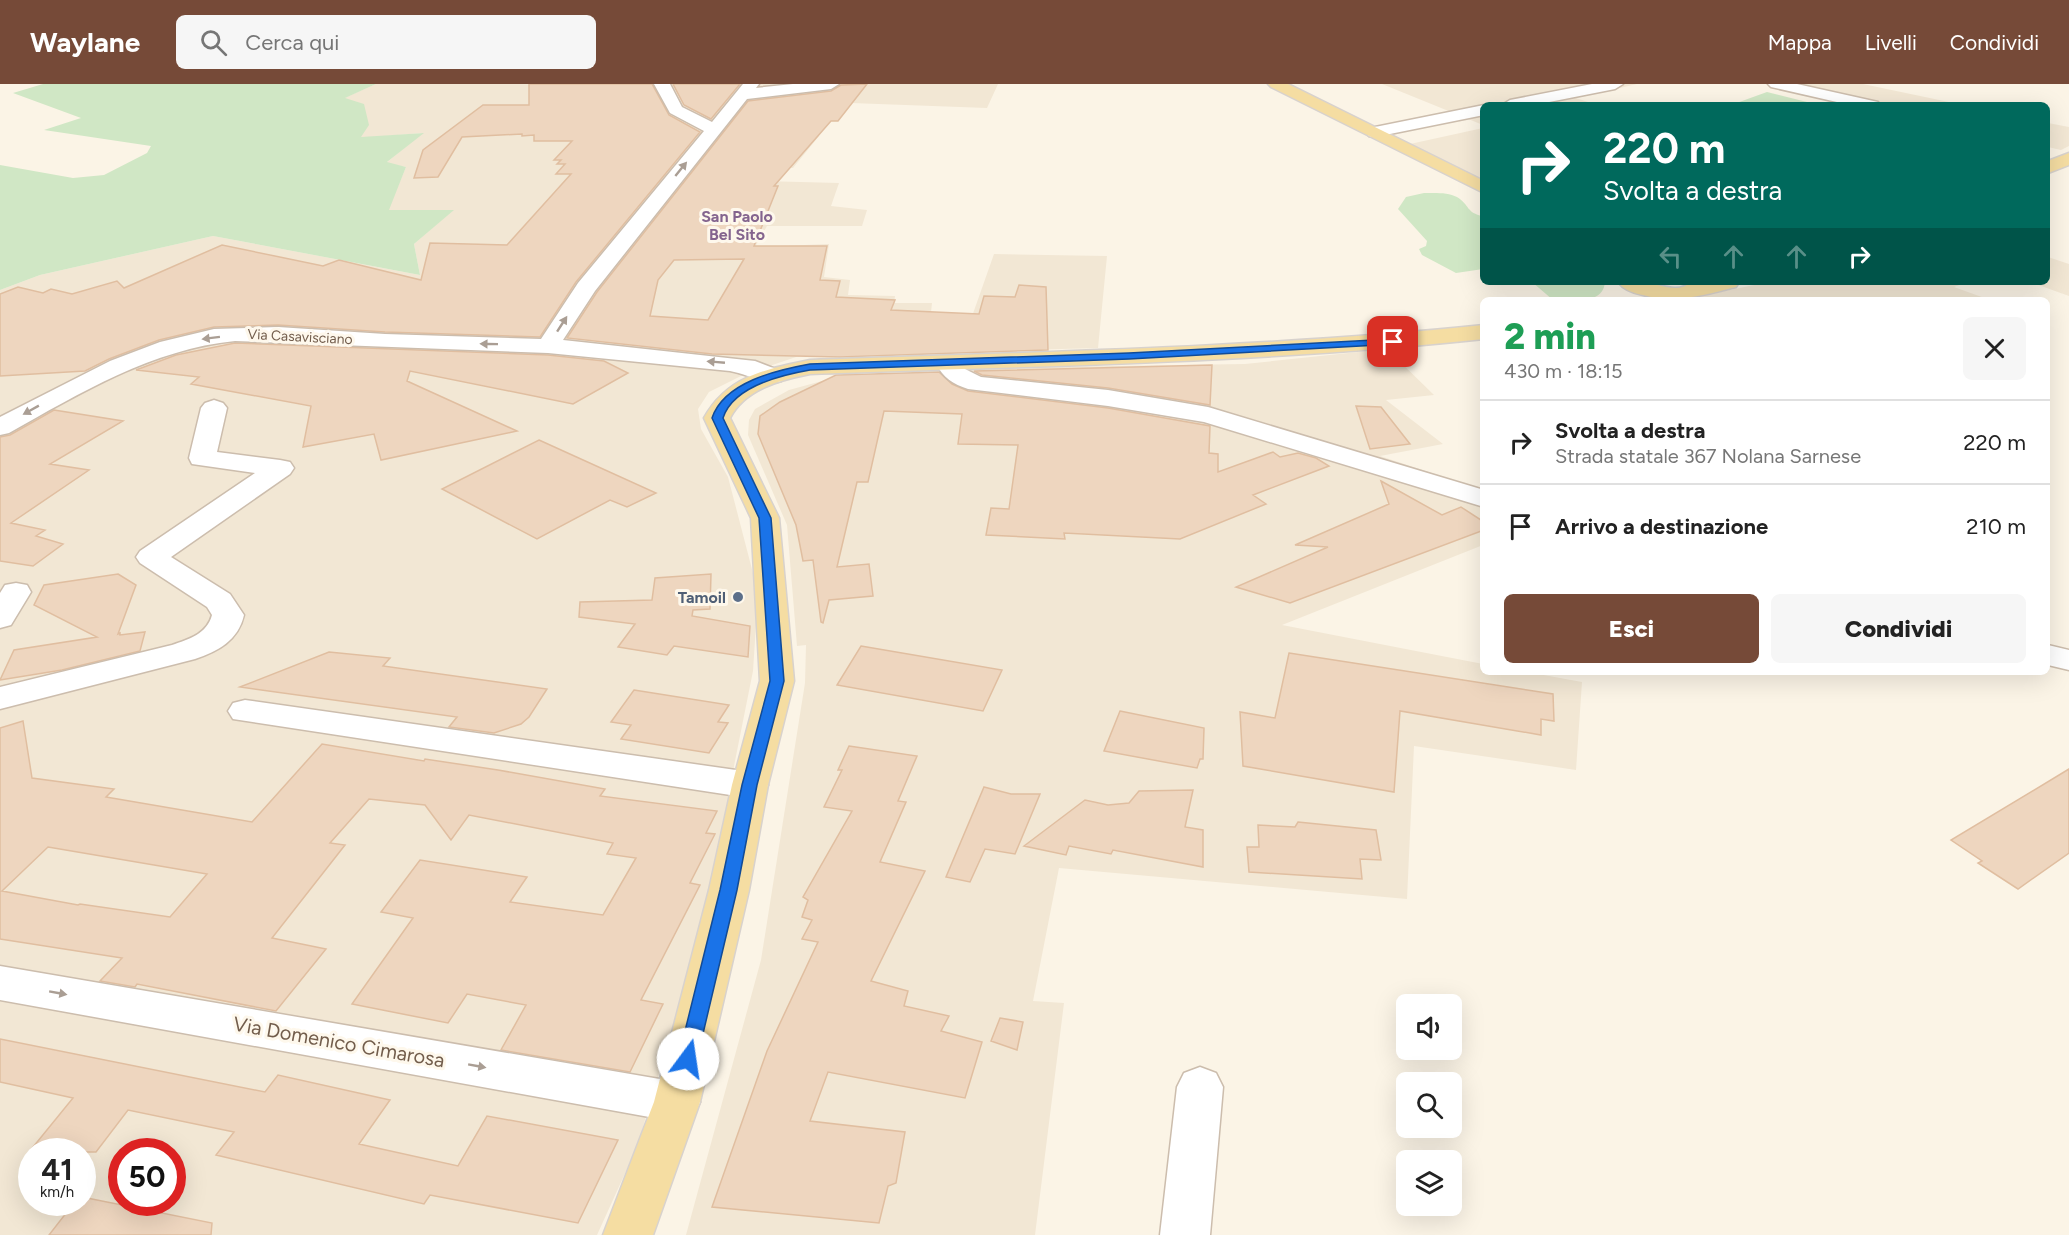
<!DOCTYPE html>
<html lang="it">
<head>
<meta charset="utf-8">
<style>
  body { margin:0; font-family:Figtree,sans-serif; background:#f6f6f6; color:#222; height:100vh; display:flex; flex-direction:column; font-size:22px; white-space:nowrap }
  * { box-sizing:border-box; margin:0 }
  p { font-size:20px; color:#767676 }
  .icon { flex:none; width:33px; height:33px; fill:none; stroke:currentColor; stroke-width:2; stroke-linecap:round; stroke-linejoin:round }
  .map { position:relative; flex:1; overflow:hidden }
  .panel { position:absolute; left:1480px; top:213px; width:570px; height:378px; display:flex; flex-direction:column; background:#fff; border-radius:9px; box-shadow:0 6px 24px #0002 }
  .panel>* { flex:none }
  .banner { position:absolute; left:1480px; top:18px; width:570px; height:183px; border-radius:9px; box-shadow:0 6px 24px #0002; background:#00695c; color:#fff; overflow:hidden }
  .fabs { position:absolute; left:1396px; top:910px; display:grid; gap:12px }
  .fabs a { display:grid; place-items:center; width:66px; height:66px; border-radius:9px; background:#fff; box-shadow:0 6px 24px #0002; font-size:30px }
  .speed { position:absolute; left:18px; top:1054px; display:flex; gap:12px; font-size:30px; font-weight:700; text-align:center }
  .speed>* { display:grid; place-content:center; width:78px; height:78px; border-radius:50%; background:#fff; box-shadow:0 6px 24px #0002; line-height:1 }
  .speed small { font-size:15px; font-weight:400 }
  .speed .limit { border:9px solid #d22; background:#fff; color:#111 }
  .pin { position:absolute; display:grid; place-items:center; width:51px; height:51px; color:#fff; margin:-26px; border-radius:12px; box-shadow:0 3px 9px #0006 }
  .me { position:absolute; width:66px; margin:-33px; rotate:14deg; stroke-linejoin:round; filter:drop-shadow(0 0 4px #0008) }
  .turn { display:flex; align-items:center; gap:21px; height:126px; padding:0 24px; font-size:27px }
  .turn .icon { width:78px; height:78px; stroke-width:2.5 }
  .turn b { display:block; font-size:42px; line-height:51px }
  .lanes { display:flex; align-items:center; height:57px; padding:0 24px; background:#0003; justify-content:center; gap:30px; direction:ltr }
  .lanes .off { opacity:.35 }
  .round { display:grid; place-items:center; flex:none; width:63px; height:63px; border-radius:9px; background:#f6f6f6 }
  .overview { display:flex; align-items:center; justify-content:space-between; height:102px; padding:0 24px }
  h1 { font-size:36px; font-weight:800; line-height:45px; color:#1e9e55 }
  .button { display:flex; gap:12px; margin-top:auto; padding:12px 24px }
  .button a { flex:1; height:69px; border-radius:9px; background:#764a38; color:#fff; font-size:24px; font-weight:800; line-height:69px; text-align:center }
  .button a+a { background:#f6f6f6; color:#222 }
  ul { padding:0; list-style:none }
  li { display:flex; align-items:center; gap:18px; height:84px; padding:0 24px; border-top:2px solid #e0e0e0 }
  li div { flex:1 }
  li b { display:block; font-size:22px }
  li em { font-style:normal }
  header { display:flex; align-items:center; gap:36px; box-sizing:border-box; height:84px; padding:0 30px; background:#764a38; color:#fff }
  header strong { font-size:28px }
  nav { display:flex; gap:33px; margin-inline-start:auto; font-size:21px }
  .search { width:420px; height:54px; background:#f6f6f6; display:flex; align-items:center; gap:15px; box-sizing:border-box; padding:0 21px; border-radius:9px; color:#767676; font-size:22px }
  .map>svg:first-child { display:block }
  .residential { fill:#f2e7d4; fill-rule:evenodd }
  .green { fill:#d0e7c5 }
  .building { fill:#eed6bf; stroke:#e0bea0; stroke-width:1.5; fill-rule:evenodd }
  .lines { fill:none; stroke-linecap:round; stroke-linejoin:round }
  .minor-casing { stroke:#ccbdad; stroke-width:3 }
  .major-casing { stroke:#d8d2cd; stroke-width:3 }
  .minor { fill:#fff; fill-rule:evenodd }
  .major { fill:#f5dda2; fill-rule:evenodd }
  .oneway { fill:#aa9e94 }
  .route { fill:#1a73e8; stroke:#114b97; stroke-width:1.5 }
  .service-dot { fill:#5c6f8a; stroke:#fef8ec; stroke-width:2 }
  .labels { text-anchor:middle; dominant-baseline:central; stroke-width:6; stroke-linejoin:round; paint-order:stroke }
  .far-street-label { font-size:14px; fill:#725d4c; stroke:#fef8ec }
  .far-quarter-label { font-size:16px; font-weight:bold; fill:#84648e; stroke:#fef8ec }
  .service-label { font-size:16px; font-weight:bold; fill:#4e5e75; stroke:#fef8ec; text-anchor:end }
  .near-street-label { font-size:20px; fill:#725d4c; stroke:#fef8ec }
</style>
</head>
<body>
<header>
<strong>Waylane</strong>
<div class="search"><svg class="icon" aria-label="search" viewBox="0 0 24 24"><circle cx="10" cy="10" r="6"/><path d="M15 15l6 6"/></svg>Cerca qui</div>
<nav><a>Mappa</a><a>Livelli</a><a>Condividi</a></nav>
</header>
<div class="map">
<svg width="2069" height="1151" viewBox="0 0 2069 1151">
  <rect width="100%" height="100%" fill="#fbf4e6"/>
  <path class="residential" d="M376,0H998L987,24L851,19L763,50L819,52L793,84L767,83L759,97L839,99L831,122L867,126L862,142H767L755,163L829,160L824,193L850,196L848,211L895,212L894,219H932L930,238H970L994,170L1107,172L1098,264L799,272L743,291L709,308L698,325L701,345L728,393L754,493L756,541L753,587L734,682L720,783L637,1063L597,1151H0V206L40,191L213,152L420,191L414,160L453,126H388L406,83L386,79L422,49L361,54L344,14ZM32,1068H82V1119H32ZM122,1068H172V1119H122Z
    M1382,0H1637L1576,14L1597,21H1484L1483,41Z
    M1766,0H1863L1963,21H1861Z
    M2048,39L2069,43V62L2061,66L2048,63Z
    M1483,44V97L1410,60Z
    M2048,173L2069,180V212L2030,198H2048Z
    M1769,198H1967L1954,203L1990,216H1662L1700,212Z
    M1387,265L1434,311L1386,316L1443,360L1380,372L1483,406V461L1282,541L1483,580L1484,588H1527L1582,598L1576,686L1414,662L1407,815L1059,784L1033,917L1064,919L1035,1151H686L761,876L805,599L806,561L797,562L787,441L748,351L749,336L755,325L789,306L822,297L866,291L989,284L1245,280Z"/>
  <path class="green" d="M43,0H376L345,14L364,20L369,41L361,53L424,49L387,78L406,83L389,126H454L414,160L420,191L213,152L40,191L0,206V81L73,94L104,91L147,69L151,62L44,46L81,34L13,9Z
    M1767,8L1819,21H1731Z
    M1424,109C1435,109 1448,108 1457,113C1470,121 1466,129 1483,132V185L1456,189L1422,171L1419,165L1426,162L1427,157L1398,125L1406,113Z
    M1532,198H1605C1603,222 1570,216 1553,216Z"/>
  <path class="building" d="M529,0H652L669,31L700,48L576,198L540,253L385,248L278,241L214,243L159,256L109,275L85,287L0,292V210L18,203L43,209L51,205L72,210L117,197L124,204L222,161L323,182L339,176L421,196L430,159L507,161L571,90H556L565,80H557L561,76H554L572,57H534V51L522,52V50L462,53L438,93L414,94L423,66L483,21H529Z
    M673,0H740L711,35L684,21Z
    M867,0L838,37H831L774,102H778L754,162H827L820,196L840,197L836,213L895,216L891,226L979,230L984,212L1015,213L1019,201L1046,203L1048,266L840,273L712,270L567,254L597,208L748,17L831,7L841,1ZM744,175L708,236L650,232L658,196L674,176Z
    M235,259L548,271L604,277L628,289L573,320L410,287L407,297L517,347L381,376L374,350L303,363L311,322L191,300L199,293L136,286L176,271Z
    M1212,281L1210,321L1108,304L982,291L974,287Z
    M939,288L952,300L968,307L1108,324L1210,342L1209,369L1218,370V388L1273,368L1280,373L1298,369L1316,374L1329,382L1253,411L1266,420L1180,455L1064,449L1065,455L986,451L991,424L1009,425L1018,361L958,360L962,330L884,327L868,398H857L837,483L869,480L873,512L829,516L823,539L821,538L813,476L803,477L796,441L758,350L760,332L780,318L836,291Z
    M1356,322L1381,323L1410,360L1370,365Z
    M54,326L123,337L50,380L89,386L11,439L45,446L36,452L63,460L33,482L0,477V353L10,351Z
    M539,356L656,409L627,423L610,416L537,455L442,405Z
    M1381,397L1442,431L1461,423L1484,438V446L1290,519L1236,503L1328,463L1295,461L1389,420Z
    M118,490L136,501L118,550L120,549V551L145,548L140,567L62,586L0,596L14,566L97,553L34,521L44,501Z
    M711,490L710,525L693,526L692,532L750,542L748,573L674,562L667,571L618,563L635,540L579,533L580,518L652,516L655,494Z
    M861,562L1002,586L983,627L837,601Z
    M329,568L390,574L383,582L547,605L529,633L521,640L494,649L449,643L457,633L240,603Z
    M1289,569L1553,610L1554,637L1541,635V651L1400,627L1394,708L1243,682L1240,628L1275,634Z
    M634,606L729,621L718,638L728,639L709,669L621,655L631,641L611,638Z
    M1120,627L1204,644L1203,675H1200L1197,684L1104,667Z
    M23,637L32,694L114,705L106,713L252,738L322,660L424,677L425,675L498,686L605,705L600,712L717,727L706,749L715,750L690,799L700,801L641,916L663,920L630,988L501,966L526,921L467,910L448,939L352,920L413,834L381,828L420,776L527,793L510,818L603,831L636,774L607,770L613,759L469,731L451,756L425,721L369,715L330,759L345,761L272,854L326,865L276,927L137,900L135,903L100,897L122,874L0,855V644ZM48,763L207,790L170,833L80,820L78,821L2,807Z
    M849,662L917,672L898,717L906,718L880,778L925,787L871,897L908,907L904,922L949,932L941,947L982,958L965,1014L828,988L810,1037L905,1048L896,1099L888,1102L879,1139L712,1123L767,967L818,858L802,855L812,836L802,833L808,816L803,813L852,727L824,723L842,686H838Z
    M2069,685V769L2018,805L1978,779L1982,777L1951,756Z
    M984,703L1011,710H1040L1015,770L985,765L970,798L946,793Z
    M1193,706L1185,743L1203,746V783L1113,766L1111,770L1069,762L1066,771L1024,762L1085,716L1108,721L1129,719L1139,707Z
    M1298,738L1376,746L1381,776L1360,775L1362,795L1249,788L1247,763H1259L1258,741L1295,743Z
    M1000,934L1023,938L1017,966L991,957Z
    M0,955L265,1008L278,991L390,1016L359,1060L458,1082L487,1032L618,1056L578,1139L430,1111L424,1120L216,1071L234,1048L128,1026L96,1068H29L73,1014L0,998Z
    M82,1113L212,1139L211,1151H49L74,1119H82Z"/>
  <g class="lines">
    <defs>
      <path id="minor" d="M654,0H670L682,23L712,38L743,0H759L756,4L793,0H839L831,5L747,15L595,207L563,256L755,277L781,287L784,292L781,297C766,301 747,290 730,287L548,269L235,257C153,265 80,309 9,349L0,351V333L110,277L160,258L214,245L278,243L385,250L541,255L578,199L704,47L670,29Z
        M1592,0H1623L1615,5L1534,21H1502L1510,16Z
        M1768,0H1797L1878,18L1880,21H1850L1771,3Z
        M1484,21V31L1375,53L1369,52L1367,48L1369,44L1375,43Z
        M948,272L956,274L965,285L981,293L1108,306L1208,323L1484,406V423L1204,338L1108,322L968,305C953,300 943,294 936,279L940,274Z
        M214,316L223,319L227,324L217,368L280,376L290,378L294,384L290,390L171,473L230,510L244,531C238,557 218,567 195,575L0,625V603L172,561C189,555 207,550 212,531L207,523L140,479L136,473L140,467L255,389L192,380L189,374L201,324L205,319Z
        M16,499L27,501L31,508L11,541L0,544V509L5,501Z
        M2048,561L2069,566V586L2048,581Z
        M245,616L750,688L763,692L768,701L763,710L750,714L233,635L228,627L233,619Z
        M0,882L677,998L693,1004L700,1018L693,1032L677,1038L0,916Z
        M1200,983L1216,989L1223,1003L1210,1151H1160L1177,1003L1184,989Z"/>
      <path id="major" d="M1268,0H1288L1484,97V109L1271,3Z
        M2069,69V81L2048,89V77Z
        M1618,198C1626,198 1635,197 1643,198C1657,199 1679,211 1690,198H1739L1736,203C1704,211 1675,220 1643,211C1633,209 1624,206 1618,198Z
        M1484,241V255C1260,279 1035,282 810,290C780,296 745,305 730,334L779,434L794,597L768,701L749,806L700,1018L653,1151H603L654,1018L709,806L732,701L760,597L751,434L704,334C727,292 766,285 810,276C1035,268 1260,264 1484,241Z"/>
    </defs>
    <use href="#minor" class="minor-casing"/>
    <use href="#major" class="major-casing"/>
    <use href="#minor" class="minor"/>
    <use href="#major" class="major"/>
  </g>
  <defs><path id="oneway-solid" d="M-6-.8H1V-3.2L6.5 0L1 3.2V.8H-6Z" transform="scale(1.5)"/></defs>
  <g class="oneway">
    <use href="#oneway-solid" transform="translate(681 85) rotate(-51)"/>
    <use href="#oneway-solid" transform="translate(562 240) rotate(-57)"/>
    <use href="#oneway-solid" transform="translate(211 254) rotate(173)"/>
    <use href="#oneway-solid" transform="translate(489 260) rotate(-179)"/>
    <use href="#oneway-solid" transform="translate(716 278) rotate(-175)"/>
    <use href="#oneway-solid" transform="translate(31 326) rotate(151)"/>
    <use href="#oneway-solid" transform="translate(58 909) rotate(10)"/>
    <use href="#oneway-solid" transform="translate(477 982) rotate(10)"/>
  </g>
  <path class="route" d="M1393,255L1396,256V260L1129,275L810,286C781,291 733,303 723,334L771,434L784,597L757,701L737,806L697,975L694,981L688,983L681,981L678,975L720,806L742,701L770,597L759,434L712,334C724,298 777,286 810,280L1129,269Z"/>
  <circle class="service-dot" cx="738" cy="513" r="6"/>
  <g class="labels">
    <g class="far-street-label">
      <text transform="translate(300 253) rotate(3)">Via Casavisciano</text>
    </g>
    <g class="far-quarter-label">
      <text x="737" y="132">San Paolo<tspan x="737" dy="18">Bel Sito</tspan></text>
    </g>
    <g class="service-label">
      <text x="726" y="513">Tamoil</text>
    </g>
    <g class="near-street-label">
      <text transform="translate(339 958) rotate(10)">Via Domenico Cimarosa</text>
    </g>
  </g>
</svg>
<div class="fabs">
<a><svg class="icon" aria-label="sound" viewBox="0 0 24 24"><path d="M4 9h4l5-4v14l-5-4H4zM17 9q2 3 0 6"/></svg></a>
<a><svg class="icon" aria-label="search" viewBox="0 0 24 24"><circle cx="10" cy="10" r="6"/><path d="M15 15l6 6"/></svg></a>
<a><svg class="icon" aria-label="layers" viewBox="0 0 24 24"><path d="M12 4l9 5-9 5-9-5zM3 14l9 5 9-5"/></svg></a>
</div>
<div class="speed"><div>41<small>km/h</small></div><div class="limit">50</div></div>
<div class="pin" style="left:1393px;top:258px;background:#d93025"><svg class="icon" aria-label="arrive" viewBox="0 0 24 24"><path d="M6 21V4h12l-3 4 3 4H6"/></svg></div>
<svg class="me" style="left:688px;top:975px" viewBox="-20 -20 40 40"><circle r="19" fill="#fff"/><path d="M0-13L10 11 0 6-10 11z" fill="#1a73e8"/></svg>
<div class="banner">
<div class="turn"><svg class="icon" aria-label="right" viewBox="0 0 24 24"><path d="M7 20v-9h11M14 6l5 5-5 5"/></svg><div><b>220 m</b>Svolta a destra</div></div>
<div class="lanes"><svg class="icon off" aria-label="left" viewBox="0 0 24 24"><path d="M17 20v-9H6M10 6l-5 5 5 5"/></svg><svg class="icon off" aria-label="ahead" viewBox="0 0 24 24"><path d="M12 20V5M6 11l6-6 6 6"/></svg><svg class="icon off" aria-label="ahead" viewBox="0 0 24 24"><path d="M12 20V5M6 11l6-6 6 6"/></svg><svg class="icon" aria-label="right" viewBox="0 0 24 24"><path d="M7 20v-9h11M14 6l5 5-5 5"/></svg></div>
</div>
<section class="panel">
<div class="overview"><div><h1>2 min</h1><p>430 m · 18:15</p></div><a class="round"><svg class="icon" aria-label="close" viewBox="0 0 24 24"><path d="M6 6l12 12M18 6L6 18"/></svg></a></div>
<ul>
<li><svg class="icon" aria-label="right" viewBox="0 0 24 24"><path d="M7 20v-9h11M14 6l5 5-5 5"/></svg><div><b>Svolta a destra</b><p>Strada statale 367 Nolana Sarnese</p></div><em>220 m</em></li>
<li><svg class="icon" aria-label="arrive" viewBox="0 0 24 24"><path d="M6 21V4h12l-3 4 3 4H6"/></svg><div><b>Arrivo a destinazione</b></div><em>210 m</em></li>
</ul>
<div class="button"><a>Esci</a><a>Condividi</a></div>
</section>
</div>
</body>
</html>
